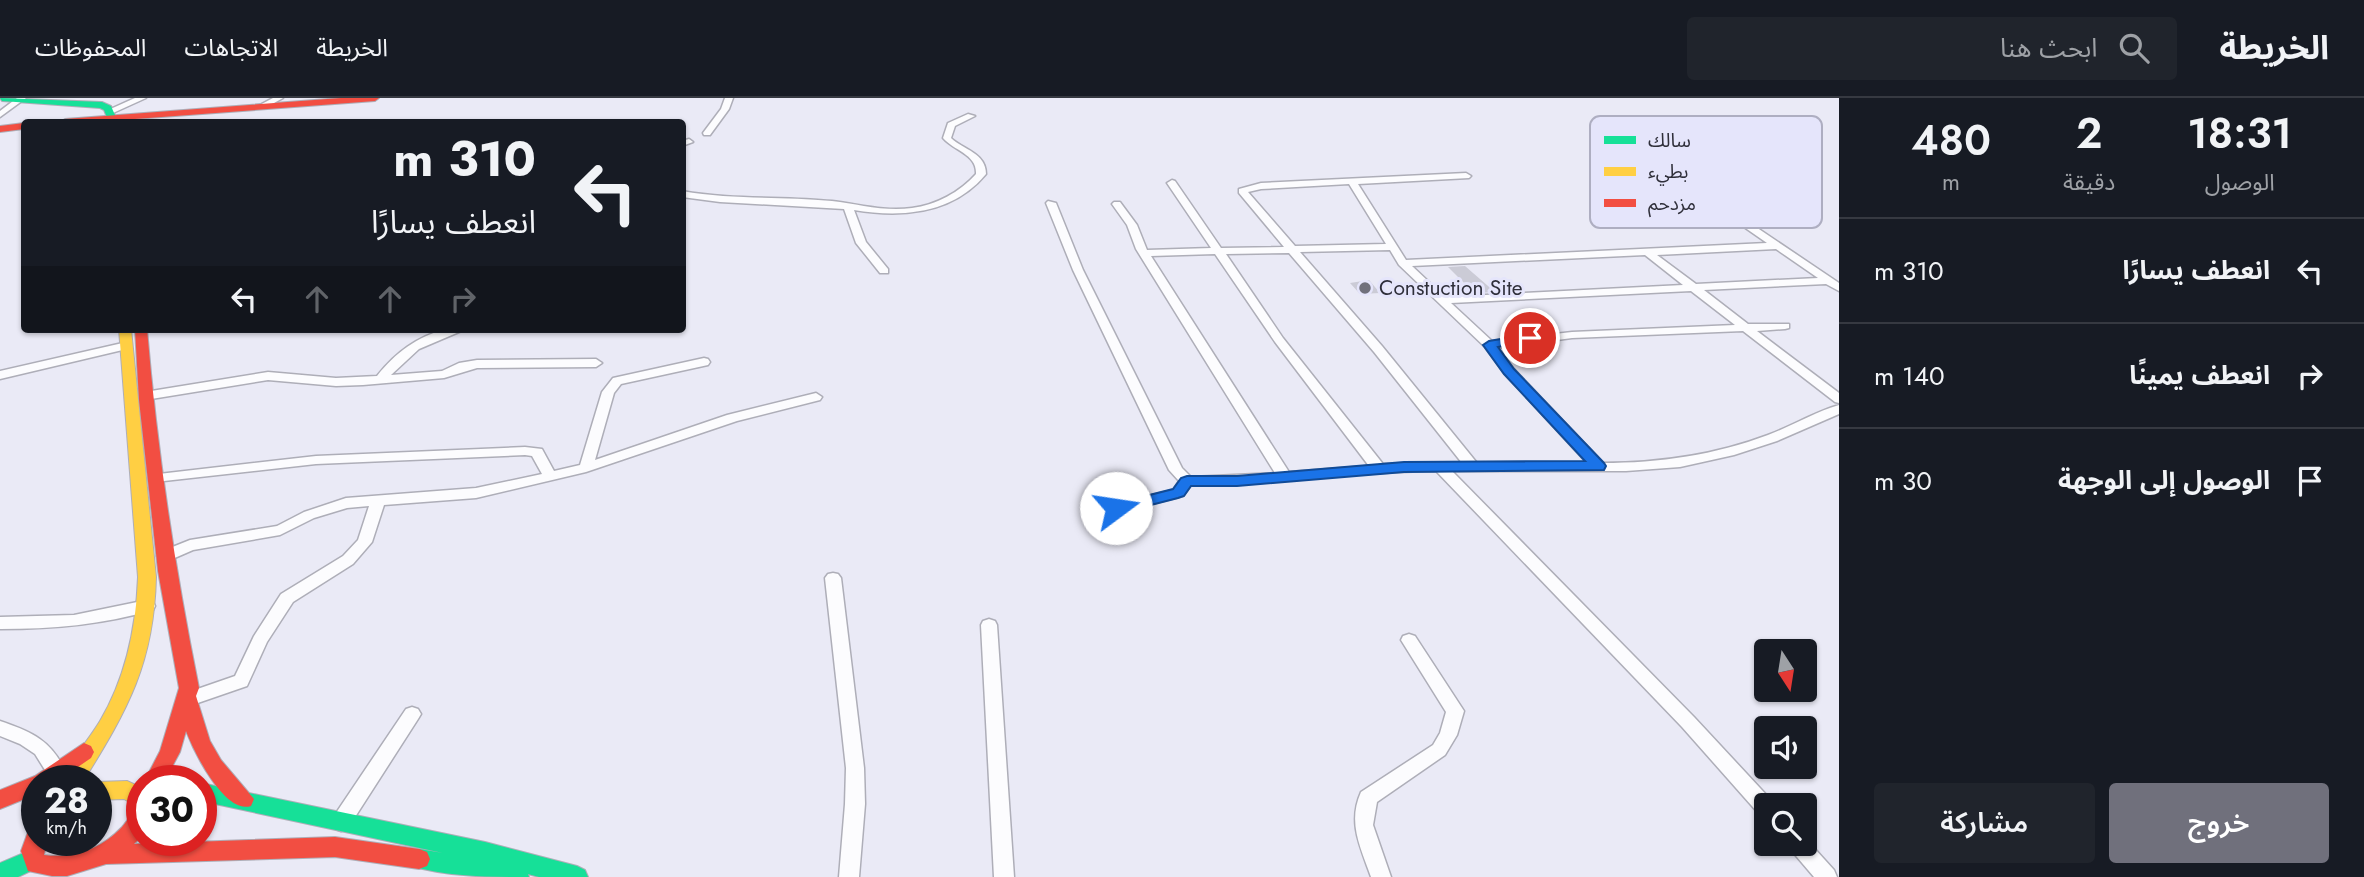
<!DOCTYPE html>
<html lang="ar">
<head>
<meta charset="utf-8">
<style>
  body { margin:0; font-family:Jost,"Noto Sans Arabic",sans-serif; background:#20242c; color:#f1f3f6; direction:rtl; height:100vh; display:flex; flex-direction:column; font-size:26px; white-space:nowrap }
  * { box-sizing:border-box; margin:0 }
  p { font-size:23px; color:#9ea1a6 }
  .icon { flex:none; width:38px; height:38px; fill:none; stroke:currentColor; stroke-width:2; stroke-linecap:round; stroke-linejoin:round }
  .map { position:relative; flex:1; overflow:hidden; direction:ltr }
  .sheet { display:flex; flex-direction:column; background:#171b24; width:525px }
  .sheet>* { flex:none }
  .hud { position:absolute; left:21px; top:21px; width:665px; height:214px; border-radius:7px; box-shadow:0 2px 5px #0004; direction:rtl; background:#171b24; color:#f1f3f6; overflow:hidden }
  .needle { width:46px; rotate:168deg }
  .buttons { position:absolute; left:1754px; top:541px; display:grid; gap:14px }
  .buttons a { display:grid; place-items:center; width:63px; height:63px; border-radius:7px; background:#171b24; box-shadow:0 2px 5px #0004; font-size:35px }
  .speed { position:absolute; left:21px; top:667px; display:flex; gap:14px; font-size:35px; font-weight:700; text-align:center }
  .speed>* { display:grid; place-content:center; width:91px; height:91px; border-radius:50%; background:#171b24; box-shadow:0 2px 5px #0004; line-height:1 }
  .speed small { font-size:18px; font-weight:400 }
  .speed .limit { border:10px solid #d22; background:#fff; color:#111 }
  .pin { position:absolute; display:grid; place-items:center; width:60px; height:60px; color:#fff; margin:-30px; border:4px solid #fff; border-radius:50%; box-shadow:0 2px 7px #0007 }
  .me { position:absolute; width:77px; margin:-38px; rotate:76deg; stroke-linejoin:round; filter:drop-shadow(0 0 5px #0008) }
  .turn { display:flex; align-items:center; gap:24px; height:147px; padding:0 35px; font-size:32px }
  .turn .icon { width:91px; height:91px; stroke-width:2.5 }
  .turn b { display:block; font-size:49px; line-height:60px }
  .lanes { display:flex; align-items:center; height:66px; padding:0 35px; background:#0003; justify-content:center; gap:35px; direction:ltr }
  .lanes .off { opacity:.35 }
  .eta { display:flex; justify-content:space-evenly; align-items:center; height:119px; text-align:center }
  .eta b { font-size:42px; font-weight:600; line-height:49px }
  .button { display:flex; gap:14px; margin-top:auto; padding:14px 35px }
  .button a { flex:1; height:80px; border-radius:7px; background:#70707c; color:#fff; font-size:28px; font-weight:600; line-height:80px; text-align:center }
  .button a+a { background:#20242c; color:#f1f3f6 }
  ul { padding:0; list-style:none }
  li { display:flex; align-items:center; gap:21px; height:105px; padding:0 35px; border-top:2px solid #363941 }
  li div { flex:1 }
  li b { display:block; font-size:26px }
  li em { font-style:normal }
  header { display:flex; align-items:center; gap:42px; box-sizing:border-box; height:98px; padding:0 35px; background:#171b24; border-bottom:2px solid #363941 }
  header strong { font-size:33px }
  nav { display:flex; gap:38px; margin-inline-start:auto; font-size:24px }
  .search { width:490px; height:63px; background:#20242c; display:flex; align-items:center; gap:18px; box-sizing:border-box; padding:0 24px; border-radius:7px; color:#9ea1a6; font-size:26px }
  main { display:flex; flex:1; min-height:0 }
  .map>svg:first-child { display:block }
  .building { fill:#cbcbd6 }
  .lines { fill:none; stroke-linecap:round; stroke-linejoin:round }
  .street-casing { stroke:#aeaeb8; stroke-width:3 }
  .fast-casing { stroke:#aeaeb8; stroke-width:2 }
  .slow-casing { stroke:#aeaeb8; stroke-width:2 }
  .jam-casing { stroke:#aeaeb8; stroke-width:2 }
  .street { fill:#fcfcfe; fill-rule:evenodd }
  .fast { fill:#16e098; fill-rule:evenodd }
  .slow { fill:#ffcf43; fill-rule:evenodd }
  .jam { fill:#f24e42; fill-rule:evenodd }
  .route { fill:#1a73e8; stroke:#114b97; stroke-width:2 }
  .poi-dot { fill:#70707c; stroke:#e5e5fb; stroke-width:2.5 }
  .labels { text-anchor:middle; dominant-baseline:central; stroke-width:6; stroke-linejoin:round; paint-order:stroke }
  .far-poi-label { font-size:21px; fill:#2f2f3a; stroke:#e5e5fb; text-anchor:start }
  .key { fill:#e5e5fb; stroke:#aeaec1; stroke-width:2 }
  .key-label { font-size:19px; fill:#2f2f3a }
</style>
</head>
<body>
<header>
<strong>الخريطة</strong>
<div class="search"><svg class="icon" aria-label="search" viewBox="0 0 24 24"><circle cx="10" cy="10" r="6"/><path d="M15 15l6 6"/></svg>ابحث هنا</div>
<nav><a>الخريطة</a><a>الاتجاهات</a><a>المحفوظات</a></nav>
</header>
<main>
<section class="sheet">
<div class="eta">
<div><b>18:31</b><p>الوصول</p></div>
<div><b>2</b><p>دقيقة</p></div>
<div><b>480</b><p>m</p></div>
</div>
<ul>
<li><svg class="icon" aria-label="left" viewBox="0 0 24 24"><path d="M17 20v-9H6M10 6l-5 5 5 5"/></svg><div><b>انعطف يسارًا</b></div><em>310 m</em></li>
<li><svg class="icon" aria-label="right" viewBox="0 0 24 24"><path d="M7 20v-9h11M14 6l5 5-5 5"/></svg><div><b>انعطف يمينًا</b></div><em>140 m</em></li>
<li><svg class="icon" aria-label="arrive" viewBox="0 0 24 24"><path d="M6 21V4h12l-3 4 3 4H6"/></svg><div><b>الوصول إلى الوجهة</b></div><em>30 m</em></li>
</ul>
<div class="button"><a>خروج</a><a>مشاركة</a></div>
</section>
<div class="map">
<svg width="1839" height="779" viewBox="0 0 1839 779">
  <rect width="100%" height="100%" fill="#eaeaf6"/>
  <path class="building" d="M1465,168L1473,175L1495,194L1474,195L1448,169Z
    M1369,182L1380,195L1360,196L1350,185Z"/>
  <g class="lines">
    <defs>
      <path id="street" d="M17,0H26L0,19V13Z
        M135,0H146L113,15L106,13Z
        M273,0H283L265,10L258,8Z
        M725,0H733L729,11L710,37H704L703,35L721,11Z
        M968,16L975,18L955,28L951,40C964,52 986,55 986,76C953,116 902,120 854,112L866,144L888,171V175H880L856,145L844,111L720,104L682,99V93C732,102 782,98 832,103C858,106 885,114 912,110C936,107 960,94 976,76C977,56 954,53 943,40L948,25Z
        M689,41L693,44L682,48V43Z
        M1466,75L1471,78L1469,80L1358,86L1406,162L1767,145L1695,95L1693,93L1698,90L1839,185V193L1826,186L1704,192L1748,226H1789V230L1785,231L1757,233L1839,295V305L1835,304L1743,233L1572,240L1497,250L1513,270L1603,365C1659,365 1715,357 1768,337C1792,328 1815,314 1839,307V316L1777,343L1734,357L1680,369L1626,373H1452L1694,619L1773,704L1774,707H1766V718L1759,716L1682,629L1436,373C1354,373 1273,387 1191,387L1183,398L1116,415L1109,410L1111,407L1173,392L1179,383L1169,372L1073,172L1046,105L1048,103L1056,105L1083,172L1182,370L1191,379L1275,375L1136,151L1127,127L1112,106L1114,104H1120L1137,127L1147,152L1211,150L1167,85L1172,82L1175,83L1221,150L1284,149L1239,95V91L1261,85ZM1349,86L1386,146L1295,148L1248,94L1261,91ZM1776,151L1818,180L1696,186L1657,157ZM1390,152L1399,167L1485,249L1505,276L1587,365H1477L1382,248L1300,154ZM1289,155L1374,254L1462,365L1383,366L1283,240L1226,156ZM1215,156L1275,244L1369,368L1289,374L1151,158ZM1645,157L1683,187L1445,199L1412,168ZM1691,193L1735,227L1572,234L1492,243L1451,205Z
        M446,231H466L419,251L391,277L442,273L459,265L477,262L596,261L602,265L596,269L477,270L444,280L363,287L336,288L268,282L145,302L139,298L145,294L268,274L336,280L377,278C396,254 417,239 446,231Z
        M127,244L131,246V250L0,281V273Z
        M704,260L708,261L710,264L708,267L621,286L614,295L595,362L727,317L816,295L822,299L820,302L737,323L586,374L476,400L384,407L372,444L353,466L293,504L267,544L247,588L189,608L183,606L180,601L183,596L235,578L254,538L281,496L343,458L358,442L369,408L347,410L314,420L280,437L193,452L170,462H160L157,458L160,454L190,442L277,428L304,414L346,400L476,390L542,376L532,358L525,357L316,366L155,384L148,380L150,377L316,358L525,349L542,351L554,373L580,367L602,294L613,280Z
        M833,475L838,476L841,480L864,670L865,706L859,779H839L845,706L846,670L825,480L828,476Z
        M147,502L153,504L155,508L153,512C102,527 52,531 0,531V519L74,517Z
        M989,521L995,523L997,527L1014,779H994L981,527L983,523Z
        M1409,536L1415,538L1464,613L1457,637L1445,657L1377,704L1373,727L1391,779H1371C1361,750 1347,725 1361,694L1433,647L1440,635L1446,614L1401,542L1403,538Z
        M412,609L418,611L421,616L418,621L348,730L341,733L334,730L331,724L334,718L406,611Z
        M0,623C32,634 51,642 66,674L64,680L57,682L50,680L35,656L20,646L0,638Z
        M1805,740L1834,772L1837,779H1814L1791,752L1788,746H1804Z"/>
      <path id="fast" d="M0,0L102,4L111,8L118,24H109L104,12L100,10L2,3Z
        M201,685L485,744L577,768L585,772L588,779H539L528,776L529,779C490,779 448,779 411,768L408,761L411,754L419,751L443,755L201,703Z
        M33,751L41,754L44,761L41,768L18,779H0V765Z"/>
      <path id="slow" d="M119,231H131L156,479C154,565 128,611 84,682H63C71,661 88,643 100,623C126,579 136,530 138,479Z
        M127,683L142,690V711L124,701L96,702V684Z"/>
      <path id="jam" d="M341,0H379L375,3L94,24H60L65,21Z
        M24,25V31L0,34V28Z
        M135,231H147C157,352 175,471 199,590L196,598L210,643L221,662L254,701L251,708C225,717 194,654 186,633L180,654L165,682H145L160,653L179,590L158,473L139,302Z
        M84,645L91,648L94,654L91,660L59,682H37V696L0,711V692L35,678Z
        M142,710V738L134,746L335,739L419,751L427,754L430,761L427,768L419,771L335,759L106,766L67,778H52L28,773L21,753L29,731L37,728V742H47L44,757C74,761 101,751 122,729C129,721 132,713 142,710Z"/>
    </defs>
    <use href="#street" class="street-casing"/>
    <use href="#fast" class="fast-casing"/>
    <use href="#slow" class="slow-casing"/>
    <use href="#jam" class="jam-casing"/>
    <use href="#street" class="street"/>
    <use href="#fast" class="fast"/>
    <use href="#slow" class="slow"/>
    <use href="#jam" class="jam"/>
  </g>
  <path class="route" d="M1530,236L1535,237V243L1498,249L1514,271L1604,365L1606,368L1604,372L1404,374L1237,388H1191L1184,398L1178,400L1116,416L1107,410L1110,407L1173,391L1181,380L1187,378H1237L1404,364L1585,363L1504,276L1483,247L1489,243Z"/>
  <circle class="poi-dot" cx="1365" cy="190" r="7"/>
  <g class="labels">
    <g class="far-poi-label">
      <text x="1379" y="190">Constuction Site</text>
    </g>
  </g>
  <rect x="1590" y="18" width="232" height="112" rx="10" class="key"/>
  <rect x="1604" y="38" width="32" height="8" fill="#16e098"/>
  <rect x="1604" y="69" width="32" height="9" fill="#ffcf43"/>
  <rect x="1604" y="101" width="32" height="8" fill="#f24e42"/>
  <g class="key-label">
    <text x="1648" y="49">سالك</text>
    <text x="1648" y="80">بطيء</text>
    <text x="1648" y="112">مزدحم</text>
  </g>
</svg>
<div class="buttons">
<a><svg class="needle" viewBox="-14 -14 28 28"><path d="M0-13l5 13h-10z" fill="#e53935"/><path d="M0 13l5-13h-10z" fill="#9ea1a6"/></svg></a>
<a><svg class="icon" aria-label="sound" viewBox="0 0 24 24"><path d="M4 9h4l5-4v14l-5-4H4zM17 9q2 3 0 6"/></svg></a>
<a><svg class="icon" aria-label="search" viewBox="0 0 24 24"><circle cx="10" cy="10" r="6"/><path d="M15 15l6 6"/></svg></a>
</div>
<div class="speed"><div>28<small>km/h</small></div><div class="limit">30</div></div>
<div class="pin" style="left:1530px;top:240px;background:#d93025"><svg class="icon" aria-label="arrive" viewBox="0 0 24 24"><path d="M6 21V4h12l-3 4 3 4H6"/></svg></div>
<svg class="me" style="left:1116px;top:410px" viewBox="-20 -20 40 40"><circle r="19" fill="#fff"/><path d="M0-13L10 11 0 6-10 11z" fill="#1a73e8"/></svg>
<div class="hud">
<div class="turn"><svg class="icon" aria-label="left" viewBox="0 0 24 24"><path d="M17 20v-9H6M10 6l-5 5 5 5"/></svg><div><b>310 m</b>انعطف يسارًا</div></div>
<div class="lanes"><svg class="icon" aria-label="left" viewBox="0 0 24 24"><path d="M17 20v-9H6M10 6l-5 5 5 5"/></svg><svg class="icon off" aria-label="ahead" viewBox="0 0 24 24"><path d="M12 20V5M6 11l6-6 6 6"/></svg><svg class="icon off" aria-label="ahead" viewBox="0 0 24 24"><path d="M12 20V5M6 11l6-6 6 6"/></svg><svg class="icon off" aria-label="right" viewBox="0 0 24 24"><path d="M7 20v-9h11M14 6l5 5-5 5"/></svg></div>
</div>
</div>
</main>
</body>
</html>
